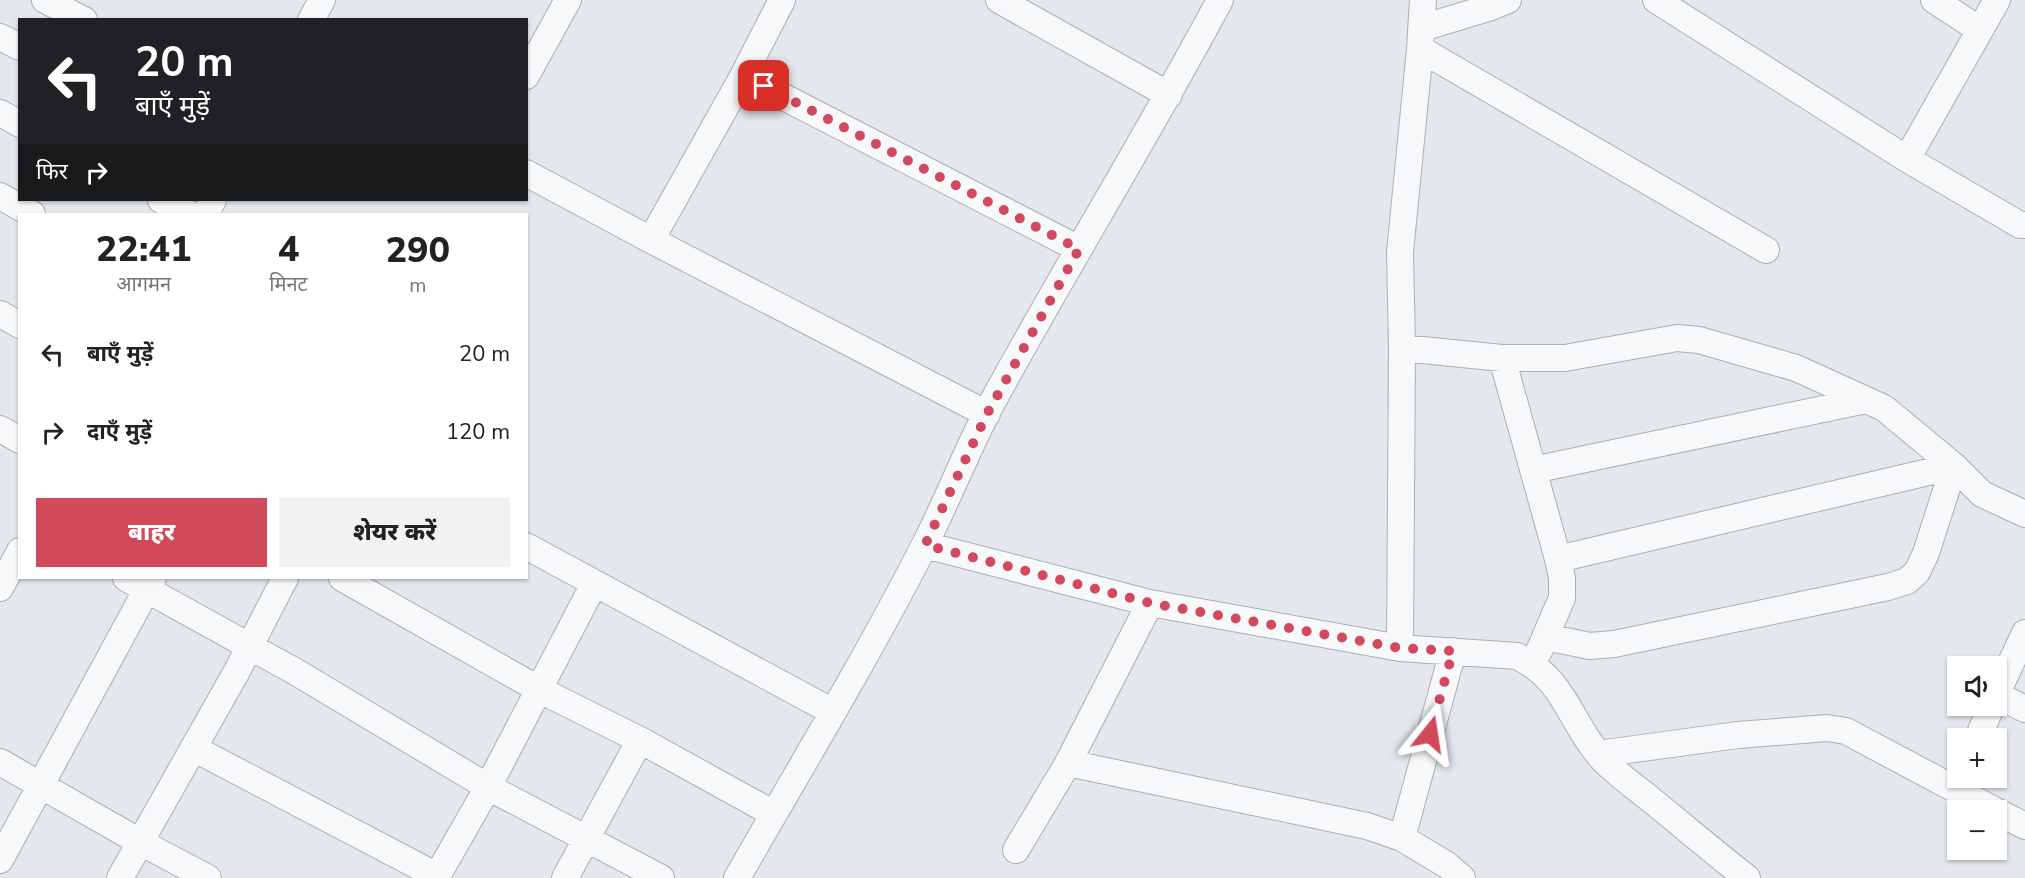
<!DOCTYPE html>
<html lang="hi">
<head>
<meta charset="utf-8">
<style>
  body { margin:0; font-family:"Nunito Sans","Noto Sans Devanagari",sans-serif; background:#f2f2f2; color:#222; height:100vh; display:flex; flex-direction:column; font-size:22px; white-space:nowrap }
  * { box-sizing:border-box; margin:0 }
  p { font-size:20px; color:#767676 }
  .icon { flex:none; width:33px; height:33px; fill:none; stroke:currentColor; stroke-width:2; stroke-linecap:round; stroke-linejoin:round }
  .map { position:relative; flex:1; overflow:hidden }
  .drawer { position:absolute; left:18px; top:213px; width:510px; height:366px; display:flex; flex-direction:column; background:#fff; border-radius:0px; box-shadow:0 2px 4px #0004 }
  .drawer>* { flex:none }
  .top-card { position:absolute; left:18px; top:18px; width:510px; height:183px; border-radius:0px; box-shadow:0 2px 4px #0004; background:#202124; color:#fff; overflow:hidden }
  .buttons { position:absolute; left:1947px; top:656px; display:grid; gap:12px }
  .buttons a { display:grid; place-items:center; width:60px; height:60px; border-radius:0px; background:#fff; box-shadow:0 2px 4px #0004; font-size:30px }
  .pin { position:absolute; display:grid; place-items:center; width:51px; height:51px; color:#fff; margin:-26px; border-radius:12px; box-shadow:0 3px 9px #0006 }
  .me { position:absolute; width:66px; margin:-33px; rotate:15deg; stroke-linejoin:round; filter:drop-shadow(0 0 4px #0008) }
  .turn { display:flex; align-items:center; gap:21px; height:126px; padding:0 18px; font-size:27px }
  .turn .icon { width:78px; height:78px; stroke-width:2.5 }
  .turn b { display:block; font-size:42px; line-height:51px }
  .then { display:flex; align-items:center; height:57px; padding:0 18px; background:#0003; gap:12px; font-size:22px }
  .eta { display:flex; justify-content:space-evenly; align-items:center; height:102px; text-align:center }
  .eta b { font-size:36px; font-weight:800; line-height:42px }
  .button { display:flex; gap:12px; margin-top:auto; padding:12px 18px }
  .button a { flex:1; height:69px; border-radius:0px; background:#d1495b; color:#fff; font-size:24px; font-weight:800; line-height:69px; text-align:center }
  .button a+a { background:#f2f2f2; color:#222 }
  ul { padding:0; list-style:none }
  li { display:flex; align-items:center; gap:18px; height:78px; padding:0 18px }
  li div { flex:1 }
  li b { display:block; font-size:22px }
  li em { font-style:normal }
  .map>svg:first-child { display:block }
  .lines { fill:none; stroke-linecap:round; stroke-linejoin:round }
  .minor-casing { stroke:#a9aeb7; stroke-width:28 }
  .minor { stroke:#f7f8fa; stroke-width:26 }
  .route { stroke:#d1495b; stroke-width:10; stroke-dasharray:0 18 }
</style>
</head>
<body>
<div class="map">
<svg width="2025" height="878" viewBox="0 0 2025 878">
  <rect width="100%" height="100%" fill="#e4e7ec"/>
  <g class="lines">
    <defs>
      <path id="minor" d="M45,0L84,20
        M999,0L1169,95
        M1656,0L1907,159L2020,225H2025
        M1934,0L1980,30
        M311,20L322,0
        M1422,28L1491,7L1508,0
        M0,37L20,47
        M1420,49L1766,250
        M526,76L568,0
        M743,76L1079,249
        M0,113L20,124
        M1907,159L1997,0
        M526,173L651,240L987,414
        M0,196L32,214
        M161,200L189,214
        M205,214L213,200
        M651,240L743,76L782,0
        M0,314L20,325
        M1402,348L1502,358H1565L1677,338L1699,340L1796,368L1884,408L1954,466L1982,494L2025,514
        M1502,358L1558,559L1562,578V598L1539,651
        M0,429L20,440
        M1533,470L1866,400
        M925,545L1150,603L1400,648L1517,656C1564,679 1568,717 1598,754C1612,771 1633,785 1650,799C1682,825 1714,852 1747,878
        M526,546L833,712
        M1558,559L1954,466
        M126,578L296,672L488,787L661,878
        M342,578L540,690L640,740L774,814
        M0,588L20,551
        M1545,637L1590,646L1614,644L1888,587L1907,581L1917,572L1926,553L1954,466
        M1400,648L1402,348L1400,252L1420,49L1423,0
        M1996,695L2025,633
        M1997,695L2025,709
        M1978,738L1992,705
        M193,748L437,876
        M1598,754L1738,735L1827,728L1846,731L1994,810
        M0,762L140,842L208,878
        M1068,763L1367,826L1402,838L1447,865L1462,878
        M1996,811L2025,826
        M1402,838L1453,651
        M1016,850L1068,763L1150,603
        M0,860L153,578
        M120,878L237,671L285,578
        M436,878L488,787L594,584
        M565,878L640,740
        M737,878C800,768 867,658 925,544C947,501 965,455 987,412C1062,273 1146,139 1220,0"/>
    </defs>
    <use href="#minor" class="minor-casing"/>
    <use href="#minor" class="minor"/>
  </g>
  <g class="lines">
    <path class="route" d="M764,86L1079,249L987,414L925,545L1150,603L1400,648L1453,651L1430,734"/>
  </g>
</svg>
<div class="buttons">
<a><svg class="icon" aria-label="sound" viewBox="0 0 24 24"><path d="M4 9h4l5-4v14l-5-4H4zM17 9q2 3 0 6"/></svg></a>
<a>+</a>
<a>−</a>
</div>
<div class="pin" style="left:764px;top:86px;background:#d93025"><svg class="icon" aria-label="arrive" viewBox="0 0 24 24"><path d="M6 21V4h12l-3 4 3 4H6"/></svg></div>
<svg class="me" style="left:1430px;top:734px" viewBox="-20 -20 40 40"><path d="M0-17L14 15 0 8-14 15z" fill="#d1495b" stroke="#fff" stroke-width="4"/></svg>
<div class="top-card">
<div class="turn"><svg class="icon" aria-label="left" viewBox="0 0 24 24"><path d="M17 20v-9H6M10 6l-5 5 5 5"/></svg><div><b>20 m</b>बाएँ मुड़ें</div></div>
<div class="then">फिर<svg class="icon" aria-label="right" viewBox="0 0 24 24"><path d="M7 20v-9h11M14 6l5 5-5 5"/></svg></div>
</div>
<section class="drawer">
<div class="eta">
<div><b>22:41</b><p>आगमन</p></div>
<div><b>4</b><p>मिनट</p></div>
<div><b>290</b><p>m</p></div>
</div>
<ul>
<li><svg class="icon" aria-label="left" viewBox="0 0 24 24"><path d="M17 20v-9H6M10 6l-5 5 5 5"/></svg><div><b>बाएँ मुड़ें</b></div><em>20 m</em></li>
<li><svg class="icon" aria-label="right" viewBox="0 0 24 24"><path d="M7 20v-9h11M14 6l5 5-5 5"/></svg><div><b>दाएँ मुड़ें</b></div><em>120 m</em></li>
</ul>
<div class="button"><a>बाहर</a><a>शेयर करें</a></div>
</section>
</div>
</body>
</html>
